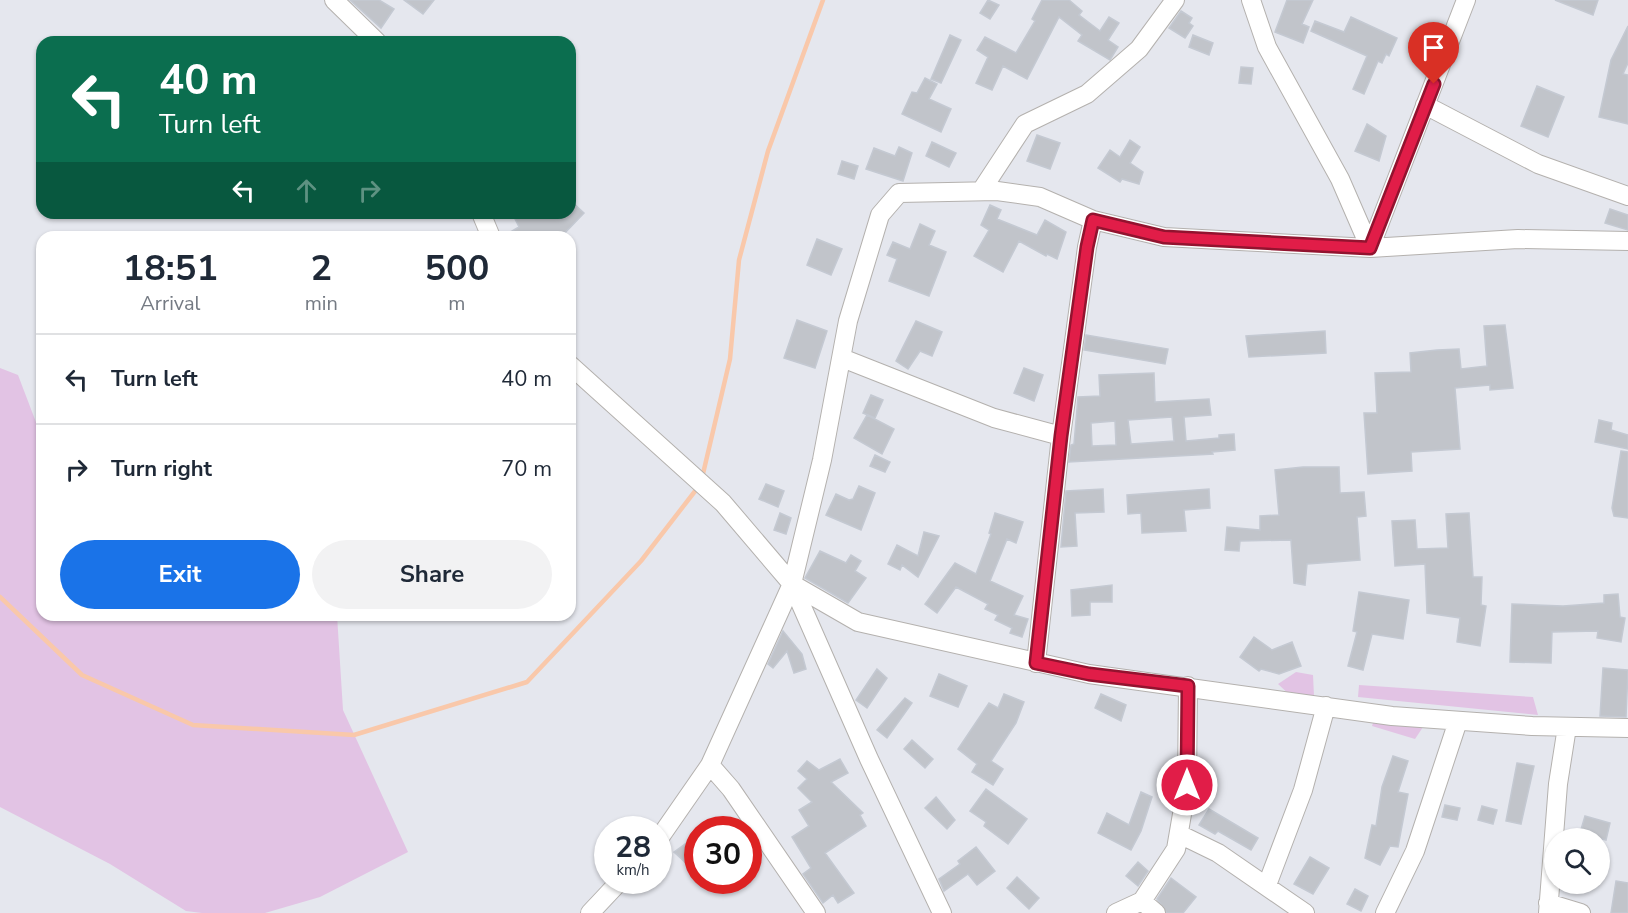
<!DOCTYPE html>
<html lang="en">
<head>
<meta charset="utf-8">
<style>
  body { margin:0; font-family:"Nunito Sans",sans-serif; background:#f2f2f3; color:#1f2937; height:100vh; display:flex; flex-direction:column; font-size:22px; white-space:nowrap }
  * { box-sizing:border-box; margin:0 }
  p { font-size:20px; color:#747a83 }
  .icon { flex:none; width:33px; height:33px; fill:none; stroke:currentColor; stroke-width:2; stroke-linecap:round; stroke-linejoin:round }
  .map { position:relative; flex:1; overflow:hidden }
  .side { position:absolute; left:36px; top:231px; width:540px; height:390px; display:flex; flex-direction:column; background:#fff; border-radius:18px; box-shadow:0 2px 4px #0004 }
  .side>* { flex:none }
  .hud { position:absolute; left:36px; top:36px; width:540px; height:183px; border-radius:18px; box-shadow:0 2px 4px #0004; background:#0b6e4f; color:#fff; overflow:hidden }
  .tools { position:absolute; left:1544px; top:828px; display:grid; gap:12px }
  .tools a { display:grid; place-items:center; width:66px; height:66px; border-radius:50%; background:#fff; box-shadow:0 2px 4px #0004; font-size:30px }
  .speed { position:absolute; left:594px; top:816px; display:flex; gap:12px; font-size:30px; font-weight:700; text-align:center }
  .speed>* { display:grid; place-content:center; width:78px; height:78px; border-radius:50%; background:#fff; box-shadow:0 2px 4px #0004; line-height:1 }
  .speed small { font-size:15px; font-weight:400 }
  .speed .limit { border:9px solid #d22; background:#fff; color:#111 }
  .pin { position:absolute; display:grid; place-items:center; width:51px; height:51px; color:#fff; margin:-62px -26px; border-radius:50% 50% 50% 0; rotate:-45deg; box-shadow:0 0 6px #0007 }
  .pin .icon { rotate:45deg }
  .me { position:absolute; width:66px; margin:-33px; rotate:0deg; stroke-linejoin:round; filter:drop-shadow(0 0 4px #0008) }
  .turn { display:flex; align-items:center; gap:21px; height:126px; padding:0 24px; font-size:27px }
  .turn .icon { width:78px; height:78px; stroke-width:2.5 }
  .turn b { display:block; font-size:42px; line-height:51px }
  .lanes { display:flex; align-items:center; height:57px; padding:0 24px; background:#0003; justify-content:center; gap:30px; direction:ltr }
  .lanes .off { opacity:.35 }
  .eta { display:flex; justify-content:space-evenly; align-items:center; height:102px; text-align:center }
  .eta b { font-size:36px; font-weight:700; line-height:42px }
  .cta { display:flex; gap:12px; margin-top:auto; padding:12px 24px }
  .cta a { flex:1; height:69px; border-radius:36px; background:#1a73e8; color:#fff; font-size:24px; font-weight:700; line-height:69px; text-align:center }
  .cta a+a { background:#f2f2f3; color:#1f2937 }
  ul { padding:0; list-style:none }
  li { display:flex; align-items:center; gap:18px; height:90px; padding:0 24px; border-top:2px solid #e0e1e3 }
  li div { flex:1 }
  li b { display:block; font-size:22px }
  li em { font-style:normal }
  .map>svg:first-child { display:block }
  .green { fill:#e2c3e4 }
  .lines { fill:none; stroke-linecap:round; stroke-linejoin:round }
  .stream { stroke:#f9c8aa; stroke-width:4.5 }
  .building { fill:#c1c4ca; stroke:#c4c9d2; stroke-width:1.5; fill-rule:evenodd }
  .street-casing { stroke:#b4b1ae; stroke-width:20 }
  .street { stroke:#fff; stroke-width:18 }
  .route-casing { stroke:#92132f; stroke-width:15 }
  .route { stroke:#e11d48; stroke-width:10 }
</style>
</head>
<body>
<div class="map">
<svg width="1628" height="913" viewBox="0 0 1628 913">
  <rect width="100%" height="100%" fill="#e5e7ee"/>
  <path class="green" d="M0,368L18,375L42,438V615H337L343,710L408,852L320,897L265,913H202L186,911L110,864L0,807Z
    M1296,672L1313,675L1314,696L1293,698L1278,684Z
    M1359,685L1533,697L1538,715L1358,697Z
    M1375,717L1423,727L1415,739L1372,726Z"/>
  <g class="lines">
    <path class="stream" d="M702,478L730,359L739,260L768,151L823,0
      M0,597L82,675L193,725L354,735L527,682L641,561L699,486"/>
  </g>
  <path class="building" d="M350,0H379L394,9L381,28Z
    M404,0H434L423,14Z
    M988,0L999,5L990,19L980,13Z
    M1042,0H1069L1082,11L1079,15L1100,31L1109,17L1119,23L1108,40L1118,47L1110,60L1078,41L1082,35L1059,17L1027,79L1003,66L992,90L976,83L988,57L977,50L985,37L1016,53L1035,21L1032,19Z
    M1287,0H1313L1302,24L1309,27L1303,43L1275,32Z
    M1555,0H1598L1593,15Z
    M1181,11L1192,18L1189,23L1193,26L1185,38L1169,28Z
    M1351,17L1397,38L1389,56L1386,54L1382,63L1378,61L1364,94L1353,89L1367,56L1311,31L1315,21L1344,32Z
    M1628,26V63L1623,74L1628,75V124L1599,117L1611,60Z
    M950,35L961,40L941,83L931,79Z
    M1193,35L1213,43L1209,55L1189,47Z
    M1241,67L1253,68L1251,84L1239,83Z
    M925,78L937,84L929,99L951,109L941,132L902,114L912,92L917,93Z
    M1537,86L1564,97L1548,137L1521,126Z
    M1367,124L1386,136L1379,161L1355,151Z
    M1037,135L1060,143L1050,169L1027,161Z
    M1130,140L1140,147L1130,163L1143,172L1139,184L1122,179L1120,182L1098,168L1110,150L1120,157Z
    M932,142L956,153L949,167L926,156Z
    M899,147L912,153L903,181L866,169L874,148L895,156Z
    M842,161L858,166L854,179L838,174Z
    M570,200L584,213L561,237H502L519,227L512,213H570Z
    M990,205L1001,210L997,219L1037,235L1045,220L1066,232L1057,259L1047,254L1046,256L1019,241L1003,272L974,256L989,230L981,225Z
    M1610,209L1628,215V230L1605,223Z
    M920,224L935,231L929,245L946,252L929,296L889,281L897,259L887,255L893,242L910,249Z
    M817,239L842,249L831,275L807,265Z
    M797,320L827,331L815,368L784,358Z
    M916,321L942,332L932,356L920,351L908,369L896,361Z
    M1505,325L1513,388L1490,390V385L1455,388L1460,449L1411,452L1412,471L1368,474L1364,413H1377L1375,373L1411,372L1410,353L1437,350L1459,349L1461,369L1487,366L1484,326Z
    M1325,331L1326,353L1249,357L1246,336Z
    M1086,335L1168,349L1165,364L1084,350Z
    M1024,368L1043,375L1034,401L1014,393Z
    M1154,373L1155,402L1209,399L1211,415L1184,417L1186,441L1219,438V435L1234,434L1235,450L1212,452L1213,454L1069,462L1071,445L1074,444L1078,397L1100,396L1099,375ZM1172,417L1174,441L1131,444L1128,420ZM1115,421L1116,445L1092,446L1091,423Z
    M871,395L883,400L875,418L863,413Z
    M867,415L894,429L882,454L854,438Z
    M1599,420L1612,423L1611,430L1628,435V449L1595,442Z
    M1621,451L1628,452V518L1614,516L1612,508Z
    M875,455L890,462L885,472L870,466Z
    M1303,467H1339L1340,493L1364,492L1366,516L1357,517L1360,560L1307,564L1305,585L1294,583L1291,540L1240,541L1239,551L1225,550L1227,527L1260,530V516L1279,515L1275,470Z
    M766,484L784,491L778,507L759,499Z
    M859,486L875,493L861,530L826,515L836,494L849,500L853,499Z
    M1103,489L1104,512L1075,513L1077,546L1061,547L1066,491Z
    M1209,489L1210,508L1184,510L1186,531L1142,533L1141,513L1128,514L1127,495Z
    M780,513L791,518L786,534L774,530Z
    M995,513L1023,522L1016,543L1007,539L990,581L1023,596L1014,615L1028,619L1022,637L1010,633L1012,628L995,620L998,615L985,609L988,604L956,587L937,613L925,604L955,563L976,574L991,534L989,533Z
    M1469,513L1473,577H1482L1481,605L1486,606L1480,646L1457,642L1460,618L1427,613L1425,564L1395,566L1392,521L1415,520L1417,549L1448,548L1446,514Z
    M924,532L939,536L918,577L902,565L900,570L888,564L897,545L918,556Z
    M820,551L846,563L851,555L861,561L855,571L866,578L848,603L805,578Z
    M1112,585V602H1090V615L1072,616L1071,590Z
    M1359,592L1409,600L1403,639L1372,634L1363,670L1348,666L1357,632L1353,631Z
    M1618,594L1620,617L1625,618L1621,642L1597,638L1598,631L1552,632L1551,663L1510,662L1512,604L1563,606L1604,603V595Z
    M783,631L802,654L806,669L794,673L787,651L773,668L768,664Z
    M1254,637L1272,650L1292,642L1301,666L1279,674L1261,669L1259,671L1240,657Z
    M1603,668L1628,670L1626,717L1600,716Z
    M877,669L887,678L867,708L856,700Z
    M939,674L967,686L958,707L930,696Z
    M1004,694L1024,702L1016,723L991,761L1003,769L993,785L972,772L977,764L958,749L989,703L998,708Z
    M1101,694L1126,705L1121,721L1095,708Z
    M905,698L912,703L887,738L877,730Z
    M912,740L933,759L925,768L904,749Z
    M1393,756L1408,761L1398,792L1408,794L1398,847L1390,846L1380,865L1365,858L1372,825L1376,826L1382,787Z
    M840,759L848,773L831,782L863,813L860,815L866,826L825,853L854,893L838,903L833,895L823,903L803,874L811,868L792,837L809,826L799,810L812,802L798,788L807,779L798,771L807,761L819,770Z
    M1517,763L1534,766L1521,824L1506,821Z
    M986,789L1027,819L1008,844L984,826L986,822L970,811Z
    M1141,792L1152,797L1141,831L1131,850L1098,833L1107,813L1129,825Z
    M936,797L955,820L947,829L925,808Z
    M1445,805L1460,808L1457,820L1442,817Z
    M1482,806L1497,810L1493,824L1478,820Z
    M1209,809L1258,838L1251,850L1218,831L1215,834L1199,825Z
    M1585,816L1610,823L1606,840L1580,833Z
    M688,842L698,851V874L674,852Z
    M976,847L995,871L977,885L968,874L944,891L939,879L960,864L958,861Z
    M1310,857L1329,868L1313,894L1294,884Z
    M1138,862L1148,871L1138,886L1126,876Z
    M1017,877L1039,898L1029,909L1007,888Z
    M1171,878L1196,897L1183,913H1167L1157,899Z
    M1616,881L1628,883V913H1611Z
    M1355,889L1368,896L1361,911L1347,904Z"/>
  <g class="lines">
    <defs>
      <path id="street" d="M334,0L377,42
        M1251,0L1267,47L1340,179L1370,248
        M1425,105L1538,164L1628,196
        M981,191L1025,124L1087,94L1139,49L1175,0
        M481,213L491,237
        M1370,248L1466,0
        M842,358L994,418L1061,436
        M570,365L723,503L792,584L869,759L942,913
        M792,584L858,622L1089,674L1392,716L1532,726L1628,728
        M1036,663L1061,436L1087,247L1093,220
        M710,765L731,789L816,913
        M1179,834L1218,853L1305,913
        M658,840L710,765L792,584L822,460L848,321L880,215L899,193L997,191L1040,197L1093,220L1164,237L1370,248L1518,239L1628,241
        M1267,885L1303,790L1326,706
        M1142,901L1156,913
        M1548,903L1581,913
        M590,913L621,880
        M1116,913L1142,901L1176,849L1187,785L1188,686
        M1385,913L1415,851L1458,721
        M1548,913L1558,784L1567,727"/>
    </defs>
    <use href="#street" class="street-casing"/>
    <use href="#street" class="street"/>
  </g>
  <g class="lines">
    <defs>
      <path id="route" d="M1187,785L1188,686L1089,674L1036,663L1061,436L1087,247L1093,220L1164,237L1370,248L1434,84"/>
    </defs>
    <use href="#route" class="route-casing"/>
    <use href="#route" class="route"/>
  </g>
</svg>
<div class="tools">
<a><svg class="icon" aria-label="search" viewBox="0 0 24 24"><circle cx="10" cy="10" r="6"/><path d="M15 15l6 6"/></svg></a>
</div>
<div class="speed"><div>28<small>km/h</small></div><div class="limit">30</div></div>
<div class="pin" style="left:1434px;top:84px;background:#d93025"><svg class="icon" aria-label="arrive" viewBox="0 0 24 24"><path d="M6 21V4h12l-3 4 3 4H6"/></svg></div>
<svg class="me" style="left:1187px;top:785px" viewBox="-20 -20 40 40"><circle r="17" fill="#e11d48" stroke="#fff" stroke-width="3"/><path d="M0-11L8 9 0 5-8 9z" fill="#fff"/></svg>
<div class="hud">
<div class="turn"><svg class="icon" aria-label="left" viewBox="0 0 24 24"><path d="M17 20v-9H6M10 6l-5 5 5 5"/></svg><div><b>40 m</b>Turn left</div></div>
<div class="lanes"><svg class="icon" aria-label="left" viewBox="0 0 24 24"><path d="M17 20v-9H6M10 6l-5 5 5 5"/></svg><svg class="icon off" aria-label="ahead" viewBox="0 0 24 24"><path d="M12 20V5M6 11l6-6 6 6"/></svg><svg class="icon off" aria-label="right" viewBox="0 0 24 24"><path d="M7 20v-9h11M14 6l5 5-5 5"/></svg></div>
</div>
<section class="side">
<div class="eta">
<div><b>18:51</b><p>Arrival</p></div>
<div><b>2</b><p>min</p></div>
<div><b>500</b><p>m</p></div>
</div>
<ul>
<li><svg class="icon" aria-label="left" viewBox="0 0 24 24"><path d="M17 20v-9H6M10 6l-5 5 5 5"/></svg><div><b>Turn left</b></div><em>40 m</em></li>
<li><svg class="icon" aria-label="right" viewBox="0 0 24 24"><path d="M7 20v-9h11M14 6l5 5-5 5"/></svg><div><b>Turn right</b></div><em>70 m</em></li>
</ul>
<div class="cta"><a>Exit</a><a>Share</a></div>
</section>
</div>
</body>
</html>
